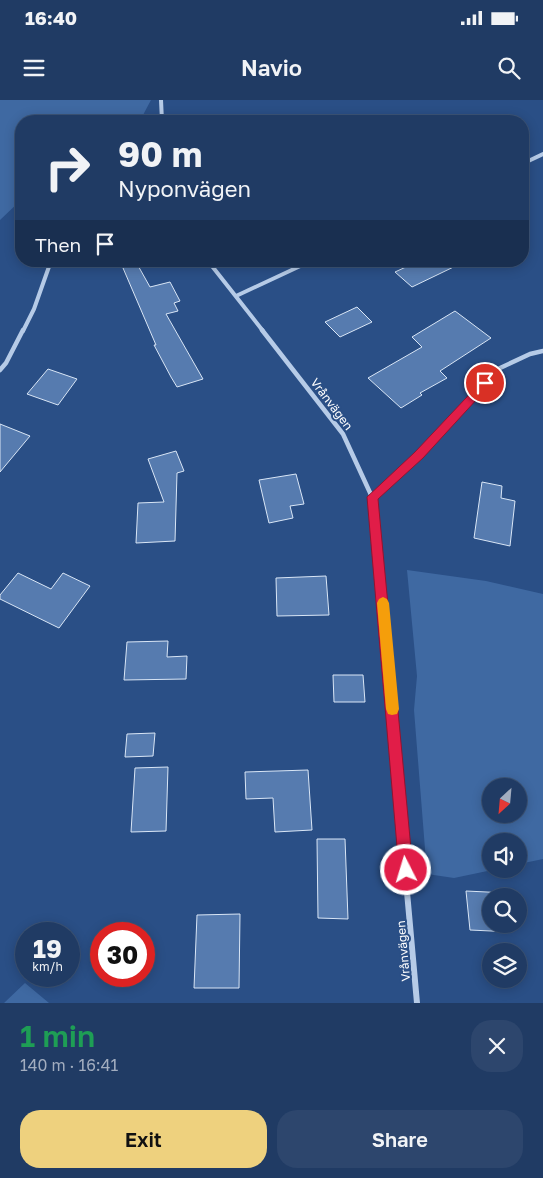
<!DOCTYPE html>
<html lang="en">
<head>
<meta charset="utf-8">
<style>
  body { margin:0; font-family:"Golos Text",sans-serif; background:#2d466d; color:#f1f3f6; height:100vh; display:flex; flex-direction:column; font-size:19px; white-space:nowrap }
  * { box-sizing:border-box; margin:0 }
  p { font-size:16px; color:#a2adbf }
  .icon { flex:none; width:28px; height:28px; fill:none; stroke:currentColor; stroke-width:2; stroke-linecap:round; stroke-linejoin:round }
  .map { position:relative; height:903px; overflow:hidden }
  .panel { display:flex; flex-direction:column; background:#203b64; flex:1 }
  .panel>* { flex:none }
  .hud { position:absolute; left:15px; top:15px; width:514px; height:152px; border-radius:20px; box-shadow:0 2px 12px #0003,0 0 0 1px #3d5578; background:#203b64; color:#f1f3f6; overflow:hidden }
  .needle { width:32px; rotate:206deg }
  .controls { position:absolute; left:482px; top:678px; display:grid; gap:10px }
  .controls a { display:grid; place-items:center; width:45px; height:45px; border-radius:50%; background:#203b64; box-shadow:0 2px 12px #0003,0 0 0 1px #3d5578; font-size:25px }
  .speed { position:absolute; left:15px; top:822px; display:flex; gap:10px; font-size:25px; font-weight:700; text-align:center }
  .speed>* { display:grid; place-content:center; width:65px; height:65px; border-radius:50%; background:#203b64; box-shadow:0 2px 12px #0003,0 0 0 1px #3d5578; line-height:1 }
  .speed small { font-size:12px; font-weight:400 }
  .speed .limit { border:8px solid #d22; background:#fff; color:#111 }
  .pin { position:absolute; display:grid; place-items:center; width:42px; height:42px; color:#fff; margin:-21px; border:2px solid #fff; border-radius:50%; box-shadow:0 1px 5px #0007 }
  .me { position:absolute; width:55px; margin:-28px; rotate:355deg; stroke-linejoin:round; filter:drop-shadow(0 0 4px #0008) }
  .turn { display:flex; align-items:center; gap:18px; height:105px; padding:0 20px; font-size:22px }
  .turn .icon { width:65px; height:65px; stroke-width:2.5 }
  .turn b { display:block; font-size:35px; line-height:42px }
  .then { display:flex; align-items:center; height:48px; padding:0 20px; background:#0003; gap:10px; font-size:19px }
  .round { display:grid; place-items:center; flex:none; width:52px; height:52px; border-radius:20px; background:#2d466d }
  .overview { display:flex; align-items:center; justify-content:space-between; height:85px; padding:0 20px }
  h1 { font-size:30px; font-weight:600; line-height:38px; color:#1e9e55 }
  .action { display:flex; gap:10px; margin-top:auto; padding:10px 20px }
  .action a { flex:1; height:58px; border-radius:20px; background:#eed17e; color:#111; font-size:20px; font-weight:600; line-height:58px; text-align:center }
  .action a+a { background:#2d466d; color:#f1f3f6 }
  .status { display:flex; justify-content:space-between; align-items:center; height:35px; padding:0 25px; background:#203b64; direction:ltr }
  .status svg { height:14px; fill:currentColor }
  header { display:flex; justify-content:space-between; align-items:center; height:65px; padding:0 20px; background:#203b64; font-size:22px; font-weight:600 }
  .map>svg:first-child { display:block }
  .green { fill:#3f69a2; fill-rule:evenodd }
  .building { fill:#567baf; stroke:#d9e6f6 }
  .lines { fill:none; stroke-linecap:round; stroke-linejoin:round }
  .street-far2 { stroke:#b6cbe7; stroke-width:4 }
  .street-far1 { stroke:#b6cbe7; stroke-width:4.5 }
  .street { stroke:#b6cbe7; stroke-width:6 }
  .route { fill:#e11d48; stroke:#92132f }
  .slow { fill:#f59e0b }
  .labels { text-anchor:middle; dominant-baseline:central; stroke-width:4; stroke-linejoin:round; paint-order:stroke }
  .street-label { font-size:12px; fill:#fff; stroke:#2a4f86 }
</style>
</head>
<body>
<div class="status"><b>16:40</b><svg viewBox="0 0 49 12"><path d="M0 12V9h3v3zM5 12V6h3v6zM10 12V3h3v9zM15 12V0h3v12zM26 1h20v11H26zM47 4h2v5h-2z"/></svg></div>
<header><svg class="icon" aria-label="menu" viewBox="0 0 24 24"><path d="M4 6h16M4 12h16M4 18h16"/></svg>Navio<svg class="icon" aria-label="search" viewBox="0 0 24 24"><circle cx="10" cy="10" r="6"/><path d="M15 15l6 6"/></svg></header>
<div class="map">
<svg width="543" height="903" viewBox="0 0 543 903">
  <rect width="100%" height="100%" fill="#2a4f86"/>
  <path class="green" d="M0,0H151L143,15L130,21H21V100L0,120Z
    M407,470L486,481L543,494V759L519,764V741H491V769H497L454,778L427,774L414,610L417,576ZM491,686H519V714H491Z
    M25,883L49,903H4Z"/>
  <path class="building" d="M419,161H466L412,187L395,172Z
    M136,162L150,187L170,182L180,201L174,203L178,211L166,214L203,279L177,287L171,277L154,245H156L123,168Z
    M357,207L372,222L340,237L325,222Z
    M455,211L491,238L440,271L447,278L420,293L422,295L401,308L368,278L422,247L412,237Z
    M48,269L77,279L58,305L27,294Z
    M0,324L30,336L0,372Z
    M176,351L184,371L177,373L175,441L136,443L138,403L164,402L148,359Z
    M296,374L304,404L290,406L293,418L269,423L259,380Z
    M482,382L502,386L501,398L515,401L510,446L474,438Z
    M18,473L51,489L63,473L90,486L59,528L0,499V495Z
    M326,476L329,515L277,516L276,478Z
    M168,541L167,557L187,556L186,579L124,580L127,542Z
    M333,575H363L365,602H334Z
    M155,633L153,656L125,657L127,634Z
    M168,667L166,731L131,732L135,668Z
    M308,670L312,730L275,732L273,698L246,699L245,672Z
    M317,739H345L348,819L318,818Z
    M466,791L508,793V796H491V824H511L512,832L470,830Z
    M240,814L239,888H194L197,815Z"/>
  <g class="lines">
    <path class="street-far2" d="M161,0L162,21
      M522,64L543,54
      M208,161L263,231
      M236,196L311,161
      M23,231L34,209L51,161"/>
    <path class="street-far1" d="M262,230L343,334L372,397L383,526
      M0,270L6,263L23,230
      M372,397L419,355L498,269L530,254L543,251"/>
    <path class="street" d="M383,525L417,903"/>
  </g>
  <path class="route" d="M485,280L490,283L489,286L423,358L378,399L413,770L411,775L406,777L401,775L399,770L367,397L415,352L482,281Z"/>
  <path class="slow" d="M383,497L387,499L389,503L399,609L397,614L392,615L388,614L386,609L377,503L379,499Z"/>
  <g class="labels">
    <g class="street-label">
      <text transform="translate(332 304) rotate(53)">Vrånvägen</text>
      <text transform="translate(403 851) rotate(-95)">Vrånvägen</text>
    </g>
  </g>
</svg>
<div class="controls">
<a><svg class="needle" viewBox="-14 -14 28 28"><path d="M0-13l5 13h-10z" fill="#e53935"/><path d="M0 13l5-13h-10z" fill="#a2adbf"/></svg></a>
<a><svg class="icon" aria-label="sound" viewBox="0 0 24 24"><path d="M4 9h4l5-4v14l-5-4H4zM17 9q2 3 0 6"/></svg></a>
<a><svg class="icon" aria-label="search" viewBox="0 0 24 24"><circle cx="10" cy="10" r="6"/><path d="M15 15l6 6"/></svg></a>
<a><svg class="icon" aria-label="layers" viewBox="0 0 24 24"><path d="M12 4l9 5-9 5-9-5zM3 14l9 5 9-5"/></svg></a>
</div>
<div class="speed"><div>19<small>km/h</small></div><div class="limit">30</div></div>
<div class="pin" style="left:485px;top:283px;background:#d93025"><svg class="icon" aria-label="arrive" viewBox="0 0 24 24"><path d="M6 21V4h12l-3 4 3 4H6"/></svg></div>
<svg class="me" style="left:406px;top:770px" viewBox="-20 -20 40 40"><circle r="17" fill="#e11d48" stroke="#fff" stroke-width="3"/><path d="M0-11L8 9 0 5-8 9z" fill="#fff"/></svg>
<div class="hud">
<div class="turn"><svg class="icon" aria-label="right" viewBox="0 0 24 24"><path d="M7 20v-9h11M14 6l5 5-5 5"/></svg><div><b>90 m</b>Nyponvägen</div></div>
<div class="then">Then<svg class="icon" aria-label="arrive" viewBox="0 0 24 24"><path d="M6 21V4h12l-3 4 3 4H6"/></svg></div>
</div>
</div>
<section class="panel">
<div class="overview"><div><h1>1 min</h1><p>140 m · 16:41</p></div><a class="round"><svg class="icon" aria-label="close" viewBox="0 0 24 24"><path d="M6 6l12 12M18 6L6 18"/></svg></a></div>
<div class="action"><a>Exit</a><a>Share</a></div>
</section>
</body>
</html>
